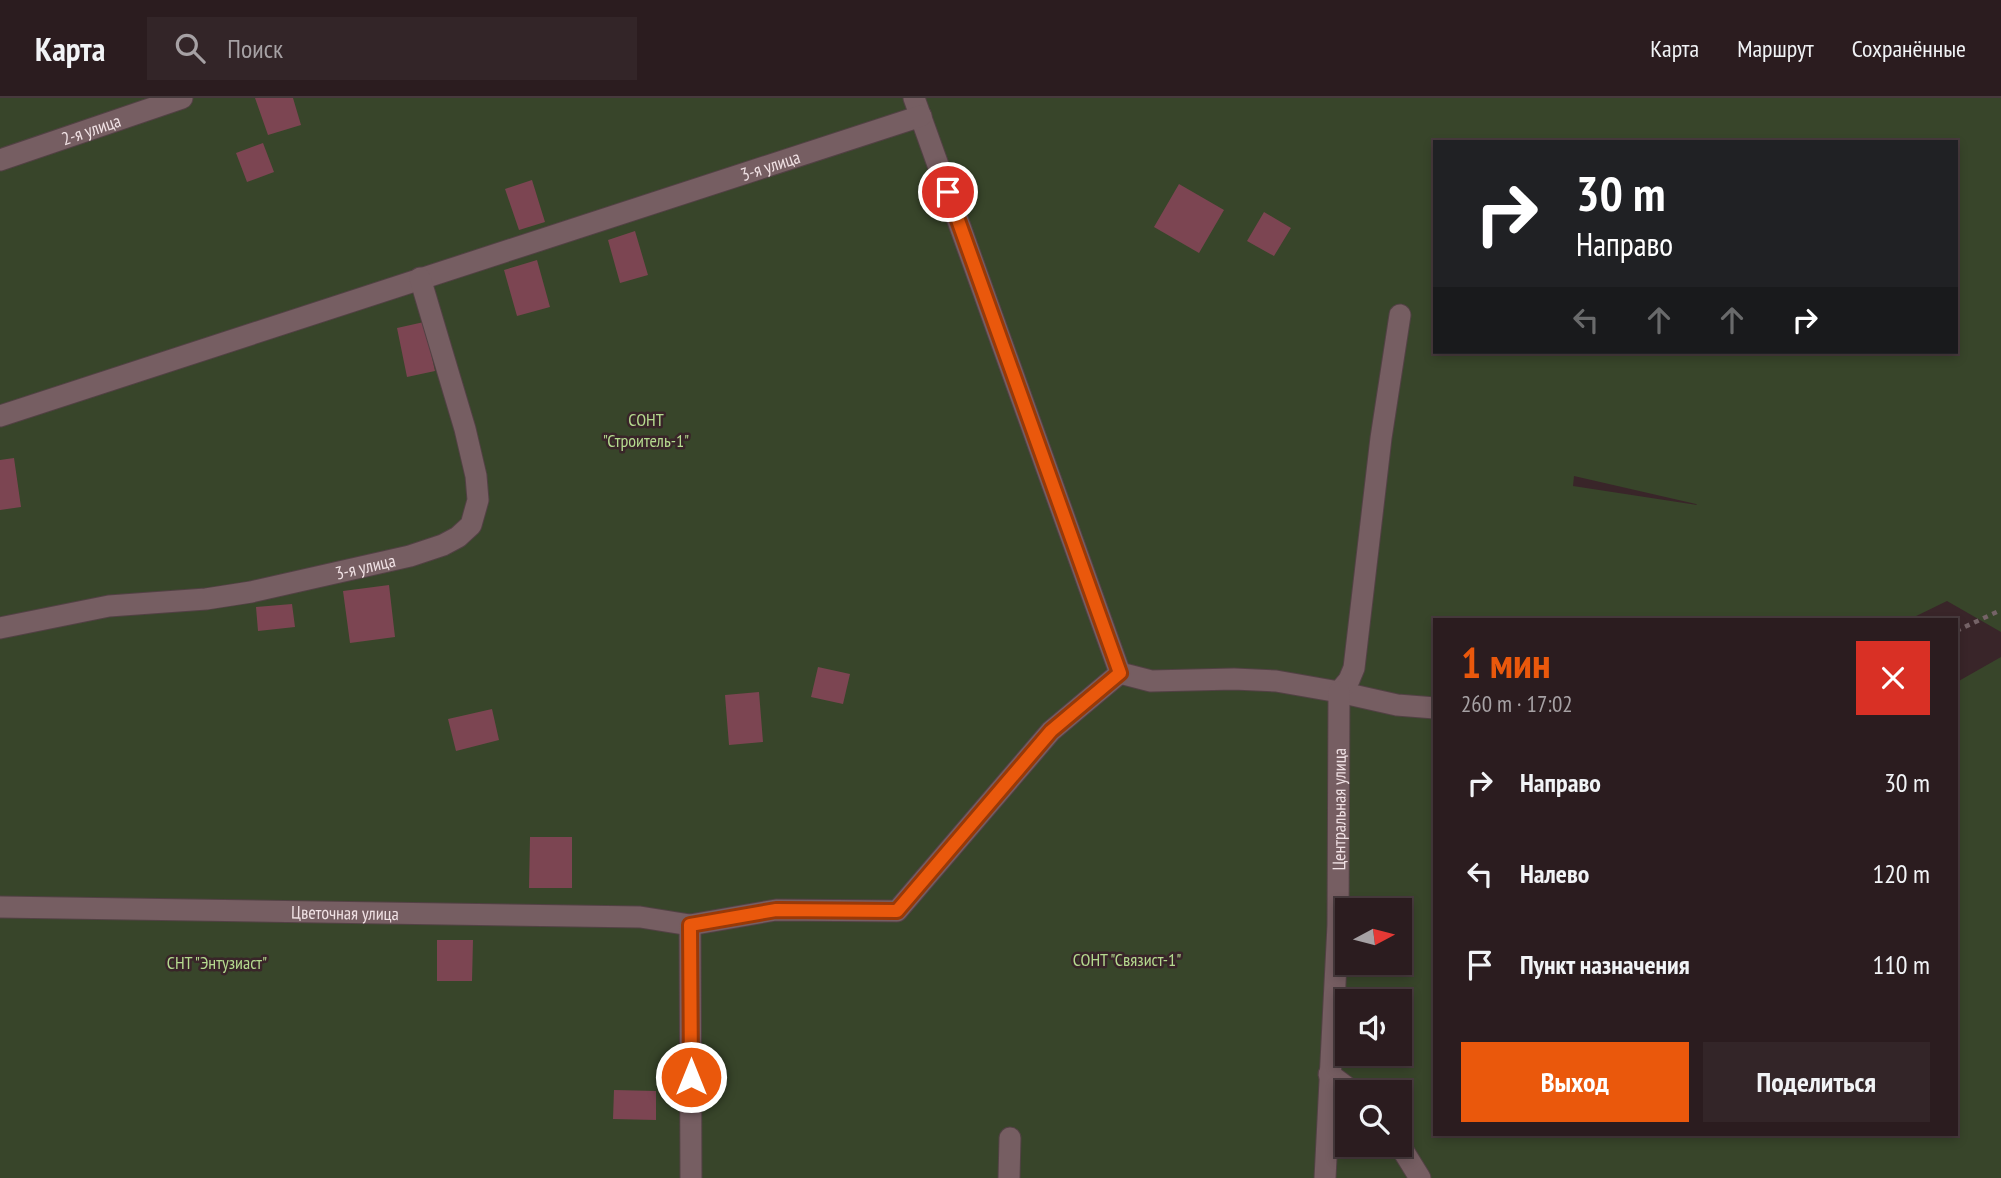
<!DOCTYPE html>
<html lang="ru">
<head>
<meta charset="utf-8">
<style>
  body { margin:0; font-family:"PT Sans Narrow",sans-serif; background:#332528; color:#f1f3f6; height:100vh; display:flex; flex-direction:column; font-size:26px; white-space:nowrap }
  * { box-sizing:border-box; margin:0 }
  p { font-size:23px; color:#a6a1a4 }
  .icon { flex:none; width:38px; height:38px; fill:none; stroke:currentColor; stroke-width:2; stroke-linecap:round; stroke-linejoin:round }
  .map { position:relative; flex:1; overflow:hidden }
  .side { position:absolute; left:1433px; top:520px; width:525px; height:518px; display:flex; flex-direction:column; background:#2b1c1f; border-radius:0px; box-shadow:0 4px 10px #0003,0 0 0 2px #473a3d }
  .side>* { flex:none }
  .guide { position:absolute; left:1433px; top:42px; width:525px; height:214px; border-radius:0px; box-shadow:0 4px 10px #0003,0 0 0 2px #473a3d; background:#202124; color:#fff; overflow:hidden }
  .needle { width:46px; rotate:83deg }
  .controls { position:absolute; left:1335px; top:800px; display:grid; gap:14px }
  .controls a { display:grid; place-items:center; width:77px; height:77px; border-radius:0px; background:#2b1c1f; box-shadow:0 4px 10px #0003,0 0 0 2px #473a3d; font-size:35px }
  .pin { position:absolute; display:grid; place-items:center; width:60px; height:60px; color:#fff; margin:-30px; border:4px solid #fff; border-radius:50%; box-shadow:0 2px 7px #0007 }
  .me { position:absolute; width:77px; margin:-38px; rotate:0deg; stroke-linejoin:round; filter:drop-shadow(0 0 5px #0008) }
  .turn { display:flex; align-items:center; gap:24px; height:147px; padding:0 28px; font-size:32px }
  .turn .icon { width:91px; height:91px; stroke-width:2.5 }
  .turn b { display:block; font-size:49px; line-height:60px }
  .lanes { display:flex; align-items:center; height:66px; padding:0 28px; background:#0003; justify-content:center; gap:35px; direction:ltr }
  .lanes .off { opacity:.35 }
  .round { display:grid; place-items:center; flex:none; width:74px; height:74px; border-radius:0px; background:#332528 }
  .headline { display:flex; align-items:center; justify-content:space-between; height:119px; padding:0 28px }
  h1 { font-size:42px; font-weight:600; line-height:52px; color:#ea580c }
  .action { display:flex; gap:14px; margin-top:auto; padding:14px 28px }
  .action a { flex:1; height:80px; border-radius:0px; background:#ea580c; color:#fff; font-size:28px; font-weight:600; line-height:80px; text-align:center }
  .action a+a { background:#332528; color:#f1f3f6 }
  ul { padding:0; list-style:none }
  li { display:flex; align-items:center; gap:21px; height:91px; padding:0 28px }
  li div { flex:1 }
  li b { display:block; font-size:26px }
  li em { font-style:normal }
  header { display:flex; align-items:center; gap:42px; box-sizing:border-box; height:98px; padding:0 35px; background:#2b1c1f; border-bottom:2px solid #473a3d }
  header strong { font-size:33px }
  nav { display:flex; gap:38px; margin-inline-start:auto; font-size:24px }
  .search { width:490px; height:63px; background:#332528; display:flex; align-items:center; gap:18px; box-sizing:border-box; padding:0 24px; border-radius:0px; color:#a6a1a4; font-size:26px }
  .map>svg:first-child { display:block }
  .green { fill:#38452a; fill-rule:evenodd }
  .building { fill:#7c4552 }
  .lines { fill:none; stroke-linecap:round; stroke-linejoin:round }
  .minor-casing { stroke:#524144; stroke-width:23 }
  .path { stroke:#756367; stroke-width:4.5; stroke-dasharray:5 5; stroke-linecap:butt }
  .minor { stroke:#765e62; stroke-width:21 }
  .route-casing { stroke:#983908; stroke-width:18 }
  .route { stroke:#ea580c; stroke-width:12 }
  .labels { text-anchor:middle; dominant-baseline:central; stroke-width:5; stroke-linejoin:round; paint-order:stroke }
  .street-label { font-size:18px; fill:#f0e1e4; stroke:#392529 }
  .park-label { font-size:18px; fill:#b5da8f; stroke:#392529 }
</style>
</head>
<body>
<header>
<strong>Карта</strong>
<div class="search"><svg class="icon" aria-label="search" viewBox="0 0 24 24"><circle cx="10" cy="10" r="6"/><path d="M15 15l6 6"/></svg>Поиск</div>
<nav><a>Карта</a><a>Маршрут</a><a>Сохранённые</a></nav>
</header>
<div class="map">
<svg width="2001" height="1080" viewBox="0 0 2001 1080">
  <rect width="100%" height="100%" fill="#392529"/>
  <path class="green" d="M0,0H2001V534L1947,503L1908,522H1435V1036H1956L1957,584L2001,559V1080H0ZM1435,44H1956V254H1435ZM1574,378L1696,406L1697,407L1573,388ZM1348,812H1400V864H1348ZM1348,903H1400V956H1348ZM1348,994H1400V1046H1348Z"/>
  <path class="building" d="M255,0H293L301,27L268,37Z
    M263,45L274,74L247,84L236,55Z
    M532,82L545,124L519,132L505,91Z
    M1179,86L1224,112L1199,155L1154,129Z
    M1264,114L1291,130L1274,158L1247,143Z
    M635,133L648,177L620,185L608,142Z
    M537,162L550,209L517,218L504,172Z
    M424,224L435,273L407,279L397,230Z
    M14,360L21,409L0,412V362Z
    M389,487L395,539L350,545L343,493Z
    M292,506L295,529L258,533L256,509Z
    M818,569L850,576L843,606L811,599Z
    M759,594L763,644L729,647L725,597Z
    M492,611L499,642L456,653L448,621Z
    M530,739H572V790H529Z
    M437,842H473L472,883H437Z
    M614,992L656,993V1022L613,1021Z"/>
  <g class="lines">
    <defs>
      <g id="minor">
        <path d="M914,0L1120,575L1151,583L1234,581L1276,583L1339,594L1397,607L1435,610"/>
        <path id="s1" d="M0,62L182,0"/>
        <path id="s2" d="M0,318L921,18"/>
        <path id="s3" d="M0,530L109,508L206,501L251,494L410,458L443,447L458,439L471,427L478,402L476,378L465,331L420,180"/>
        <path d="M1339,594L1349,582L1354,570L1381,340L1400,217"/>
        <path id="s4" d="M0,809L640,819L690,827L776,812L897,813L1051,633L1120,575"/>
        <path d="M690,827L691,1080"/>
        <path d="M1329,976L1353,994"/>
        <path d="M1399,1046L1420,1080"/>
        <path d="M1009,1080L1010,1040"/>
        <path id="s5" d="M1325,1080L1338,827L1339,594"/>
      </g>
    </defs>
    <use href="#minor" class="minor-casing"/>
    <path class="path" d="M1956,533L2001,512"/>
    <use href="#minor" class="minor"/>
  </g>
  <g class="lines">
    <defs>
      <path id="route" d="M691,979L690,827L776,812L897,813L1051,633L1120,575L948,94"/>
    </defs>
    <use href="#route" class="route-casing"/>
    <use href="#route" class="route"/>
  </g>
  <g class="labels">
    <g class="street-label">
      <text stroke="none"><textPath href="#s1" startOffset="96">2-я улица</textPath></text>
      <text stroke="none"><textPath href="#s2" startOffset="810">3-я улица</textPath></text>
      <text stroke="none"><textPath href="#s3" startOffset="371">3-я улица</textPath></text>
      <text stroke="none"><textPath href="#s5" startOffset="369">Центральная улица</textPath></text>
      <text stroke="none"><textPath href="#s4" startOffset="345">Цветочная улица</textPath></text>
    </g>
    <g class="park-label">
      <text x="646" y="321">СОНТ<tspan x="646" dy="21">"Строитель-1"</tspan></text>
      <text x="1127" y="861">СОНТ "Связист-1"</text>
      <text x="217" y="864">СНТ "Энтузиаст"</text>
    </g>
  </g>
</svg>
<div class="controls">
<a><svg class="needle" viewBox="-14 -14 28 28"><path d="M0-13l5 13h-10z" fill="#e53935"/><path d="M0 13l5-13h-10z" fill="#a6a1a4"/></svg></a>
<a><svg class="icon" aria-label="sound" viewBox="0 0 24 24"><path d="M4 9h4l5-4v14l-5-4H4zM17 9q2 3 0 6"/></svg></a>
<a><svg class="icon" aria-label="search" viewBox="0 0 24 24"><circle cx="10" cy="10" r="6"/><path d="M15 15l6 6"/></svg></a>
</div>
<div class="pin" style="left:948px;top:94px;background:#d93025"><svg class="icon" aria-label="arrive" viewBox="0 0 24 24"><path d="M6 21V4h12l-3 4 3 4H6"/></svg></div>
<svg class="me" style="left:691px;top:979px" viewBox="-20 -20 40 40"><circle r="17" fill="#ea580c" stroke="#fff" stroke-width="3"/><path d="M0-11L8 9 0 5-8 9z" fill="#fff"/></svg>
<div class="guide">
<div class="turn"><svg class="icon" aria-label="right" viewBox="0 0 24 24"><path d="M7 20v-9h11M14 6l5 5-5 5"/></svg><div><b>30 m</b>Направо</div></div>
<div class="lanes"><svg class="icon off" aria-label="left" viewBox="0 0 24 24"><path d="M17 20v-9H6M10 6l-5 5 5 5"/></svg><svg class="icon off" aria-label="ahead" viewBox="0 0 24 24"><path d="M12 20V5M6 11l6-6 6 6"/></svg><svg class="icon off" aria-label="ahead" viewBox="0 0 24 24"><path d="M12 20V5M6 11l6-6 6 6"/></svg><svg class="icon" aria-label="right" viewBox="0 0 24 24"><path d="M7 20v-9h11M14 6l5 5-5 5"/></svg></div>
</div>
<section class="side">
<div class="headline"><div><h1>1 мин</h1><p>260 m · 17:02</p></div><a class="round" style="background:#d93025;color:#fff"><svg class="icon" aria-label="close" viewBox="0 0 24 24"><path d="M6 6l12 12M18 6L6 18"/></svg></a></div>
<ul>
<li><svg class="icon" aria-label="right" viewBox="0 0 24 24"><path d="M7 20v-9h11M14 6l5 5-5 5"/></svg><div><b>Направо</b></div><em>30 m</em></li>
<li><svg class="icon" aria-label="left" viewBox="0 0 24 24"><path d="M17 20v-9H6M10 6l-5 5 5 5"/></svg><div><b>Налево</b></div><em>120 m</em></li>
<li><svg class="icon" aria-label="arrive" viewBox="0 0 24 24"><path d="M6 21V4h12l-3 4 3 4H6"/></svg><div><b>Пункт назначения</b></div><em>110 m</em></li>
</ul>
<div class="action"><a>Выход</a><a>Поделиться</a></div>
</section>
</div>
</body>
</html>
